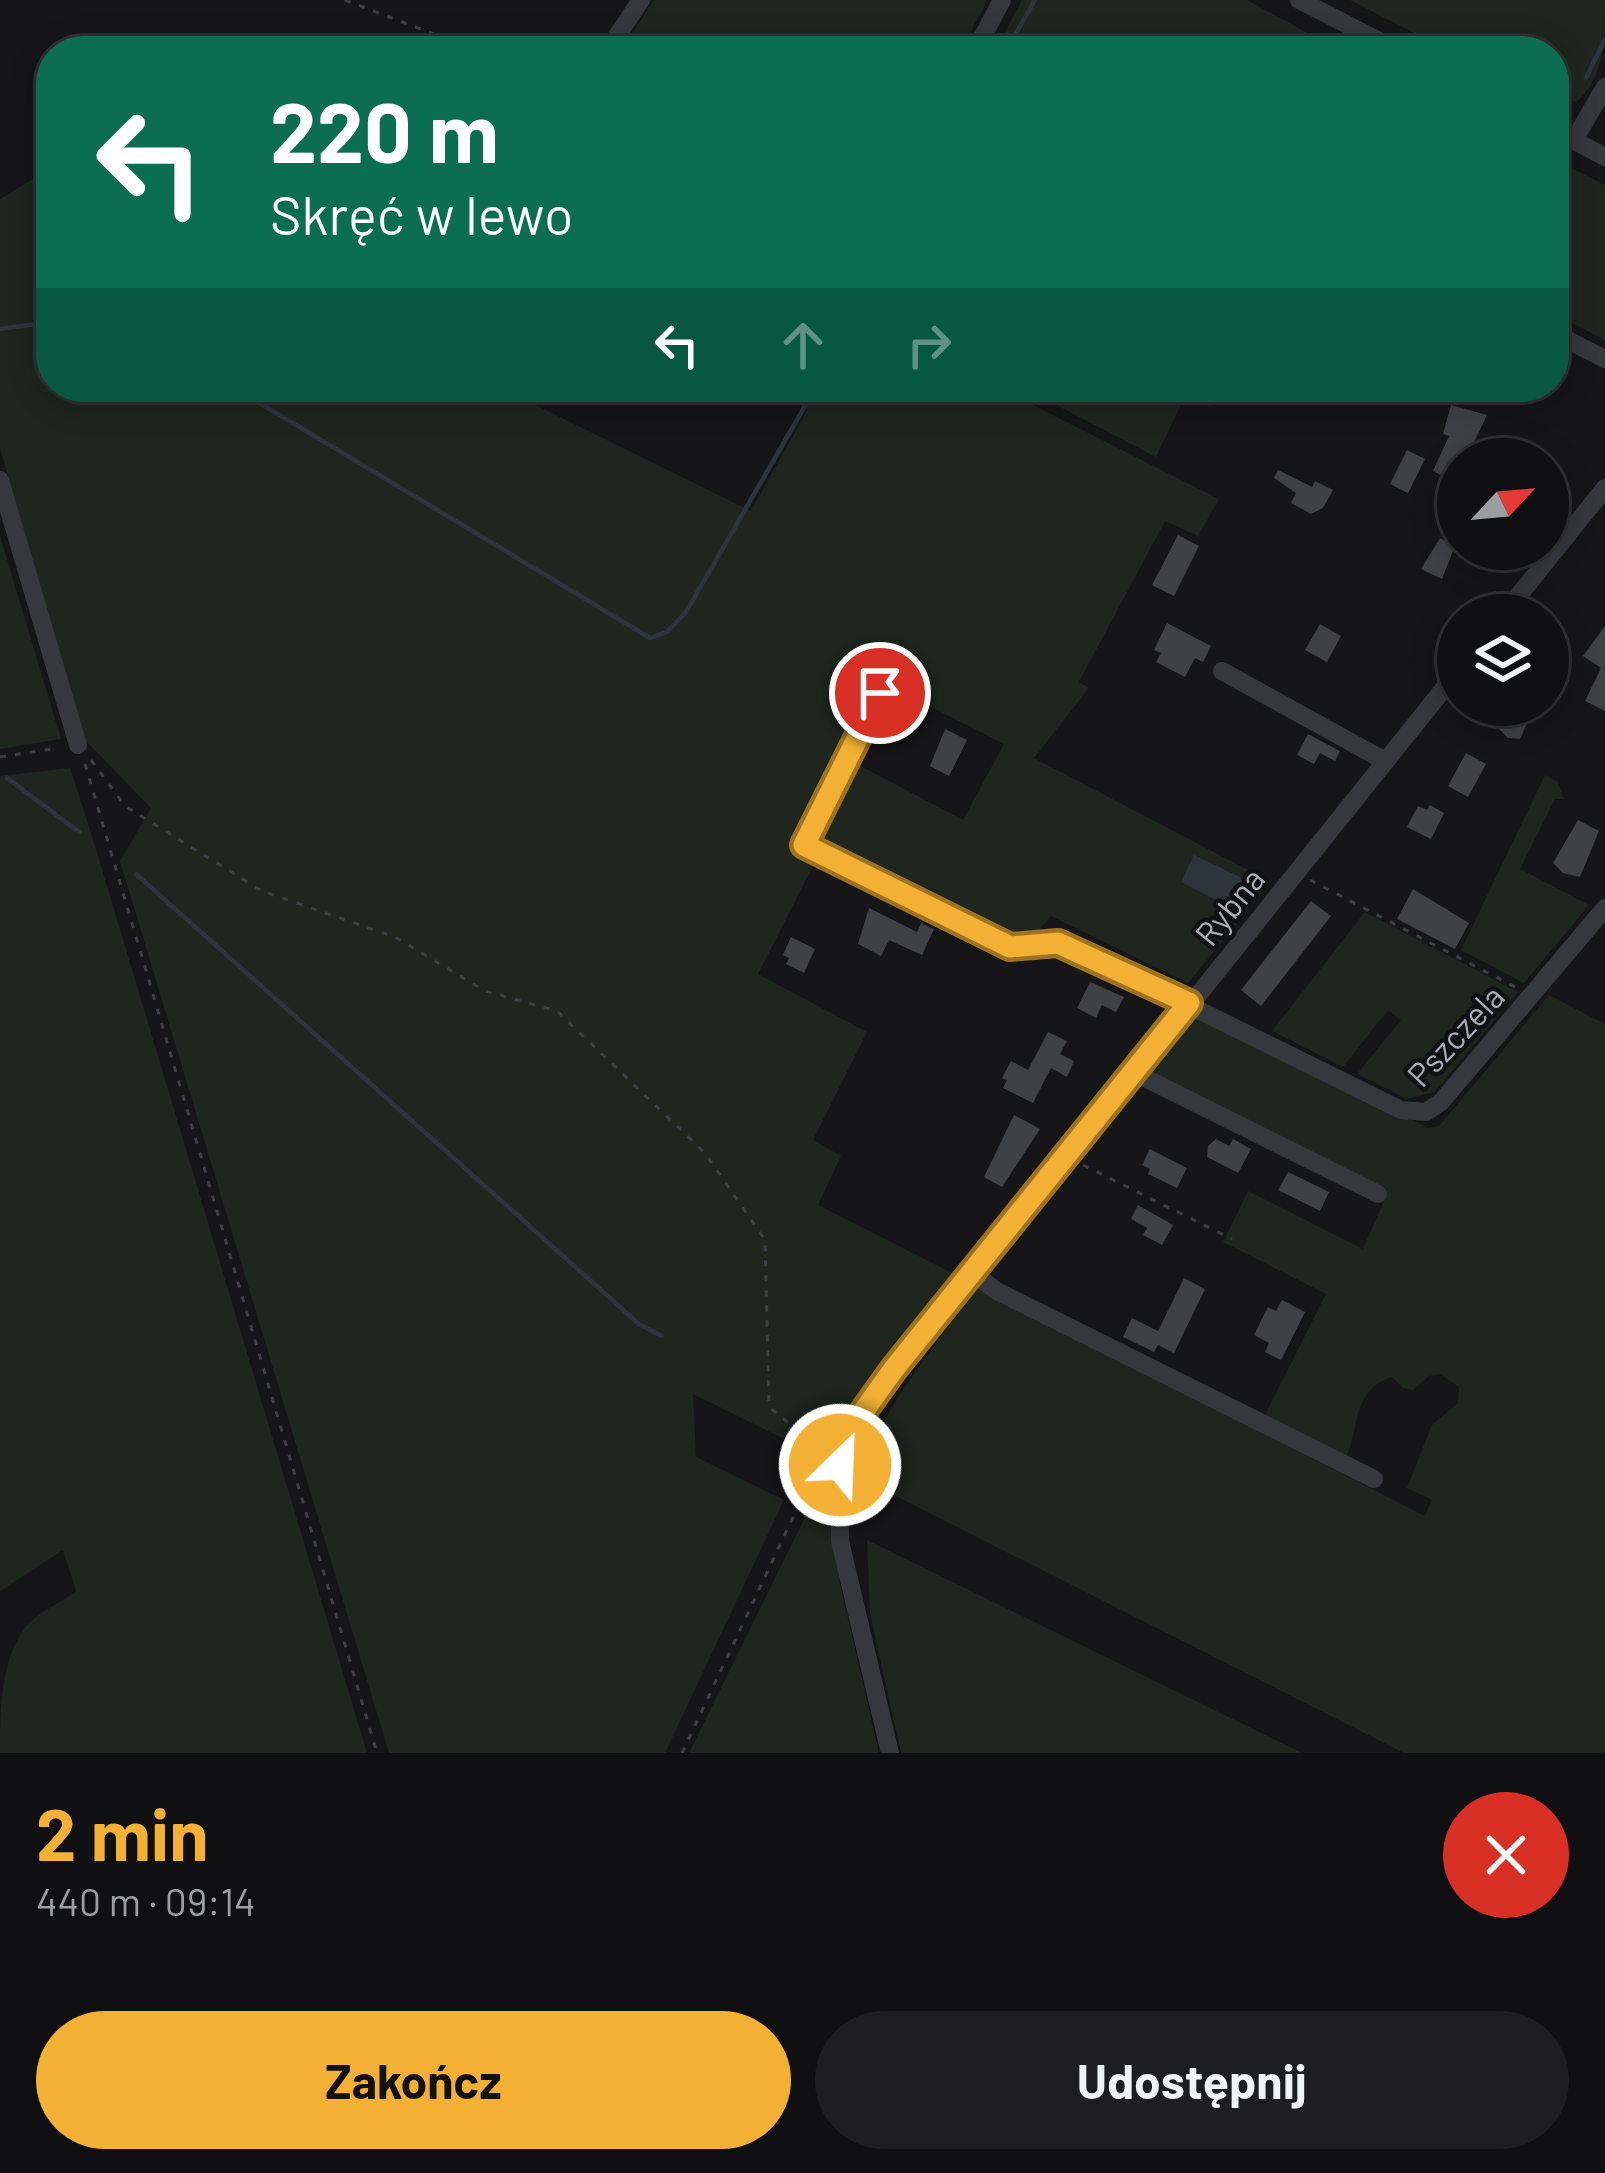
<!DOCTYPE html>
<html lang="pl">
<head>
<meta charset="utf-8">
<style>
  body { margin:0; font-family:Barlow,sans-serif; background:#1e1e20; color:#f1f3f6; height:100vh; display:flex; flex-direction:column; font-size:45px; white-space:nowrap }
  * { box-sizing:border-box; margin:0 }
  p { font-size:39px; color:#9c9d9f }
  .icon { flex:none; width:66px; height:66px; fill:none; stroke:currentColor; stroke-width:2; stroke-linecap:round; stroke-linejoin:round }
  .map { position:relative; height:1753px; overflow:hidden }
  .sheet { display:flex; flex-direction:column; background:#101012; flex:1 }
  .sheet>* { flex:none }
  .guide { position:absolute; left:36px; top:36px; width:1533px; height:366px; border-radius:48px; box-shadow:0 6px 30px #0003,0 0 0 3px #303032; background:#0b6e4f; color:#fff; overflow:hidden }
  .needle { width:78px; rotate:64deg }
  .buttons { position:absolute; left:1437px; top:438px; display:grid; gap:24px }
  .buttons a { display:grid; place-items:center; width:132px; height:132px; border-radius:50%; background:#101012; box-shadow:0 6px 30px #0003,0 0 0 3px #303032; font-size:60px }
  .pin { position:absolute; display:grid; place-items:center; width:102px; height:102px; color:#fff; margin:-51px; border:6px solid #fff; border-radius:50%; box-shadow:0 3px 12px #0007 }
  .me { position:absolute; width:132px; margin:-66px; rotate:24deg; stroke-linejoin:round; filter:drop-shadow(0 0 9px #0008) }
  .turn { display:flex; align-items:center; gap:42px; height:252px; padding:0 36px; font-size:54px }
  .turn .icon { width:156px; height:156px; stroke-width:2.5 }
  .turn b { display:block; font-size:84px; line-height:102px }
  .lanes { display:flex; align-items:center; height:114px; padding:0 36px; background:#0003; justify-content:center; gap:60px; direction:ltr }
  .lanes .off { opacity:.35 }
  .round { display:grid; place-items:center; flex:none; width:126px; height:126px; border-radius:63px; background:#1e1e20 }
  .overview { display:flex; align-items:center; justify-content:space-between; height:204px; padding:0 36px }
  h1 { font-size:72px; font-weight:700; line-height:90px; color:#f2b134 }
  .primary-button { display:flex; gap:24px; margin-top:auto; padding:24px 36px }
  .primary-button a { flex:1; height:138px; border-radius:72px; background:#f2b134; color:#111; font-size:48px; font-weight:700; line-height:138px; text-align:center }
  .primary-button a+a { background:#1e1e20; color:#f1f3f6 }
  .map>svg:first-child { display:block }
  .green { fill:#1e261f }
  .water { fill:#2c353c }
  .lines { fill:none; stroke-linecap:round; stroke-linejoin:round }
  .stream { stroke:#2c353c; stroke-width:4.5 }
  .building { fill:#404145 }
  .path { stroke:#3d3f44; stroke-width:3; stroke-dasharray:6 9; stroke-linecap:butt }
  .minor { stroke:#37383d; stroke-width:18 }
  .route-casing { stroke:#9d7322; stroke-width:30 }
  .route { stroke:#f2b134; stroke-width:21 }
  .labels { text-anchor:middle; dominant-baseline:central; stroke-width:9; stroke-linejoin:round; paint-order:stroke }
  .street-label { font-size:33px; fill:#a8adb8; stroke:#111113 }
</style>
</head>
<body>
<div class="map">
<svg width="1605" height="1753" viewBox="0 0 1605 1753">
  <rect width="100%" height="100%" fill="#161618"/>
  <path class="green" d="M654,0H988L960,51H620Z
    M1022,0H1247L1324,42L1319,51H995Z
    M1350,0H1605C1605,36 1605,79 1576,102L1554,92V51H1449Z
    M1554,159L1605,185V340L1554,314Z
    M51,168V387H499L751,511L808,409L768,387H997L1219,499L1198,536L1165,521L1079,682L1089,688L1034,758L1271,882L1188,983L1051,916L1029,942L1018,944L826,842L819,827L853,762L963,820L1004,744L880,681L791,847L816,860L758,974L867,1032L813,1140L841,1156L818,1205L956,1275C904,1330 854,1388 823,1458L693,1394L696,1457L784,1500L665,1753H389L120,861L151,808L85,740L0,448V199Z
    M1039,387H1219L1210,406L1185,396L1156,457L1035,394Z
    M0,536L61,739L0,749Z
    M70,768L92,836L367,1753H0C0,1710 0,1658 28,1624C41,1611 62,1602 76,1591L63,1550L0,1591V776Z
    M1545,775L1558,782L1564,799H1555L1520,869L1589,905L1524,983L1461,950Z
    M1365,912L1518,992L1434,1092L1407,1099L1357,1074L1401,1020L1388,1010L1343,1067L1272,1031Z
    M1549,995L1605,1024V1753H1404L858,1477C884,1406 933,1348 978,1288L1425,1516L1432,1500L1407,1488L1432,1425L1458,1403L1459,1387L1440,1374L1429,1376L1413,1390L1403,1388L1392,1377C1351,1390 1360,1429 1346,1458L1264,1417L1326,1294L1223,1242L1248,1191L1363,1249L1387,1194L1150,1076L1197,1016L1429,1128L1439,1126Z
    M808,1511L834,1524L839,1579L879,1753H689Z
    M867,1540L1302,1753H901L870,1613Z"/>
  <path class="water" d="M1194,855L1240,877L1243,884L1228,906L1181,882Z"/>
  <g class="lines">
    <path class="stream" d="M1006,51L1035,0
      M1586,78L1605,39
      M0,329L51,322
      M233,387L650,638L667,632L686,612L816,387
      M7,778L79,832
      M136,874L639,1324L662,1336"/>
  </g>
  <path class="building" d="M1451,405L1487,415L1467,457L1458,452V484L1433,471L1449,436L1443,434Z
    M1407,450L1425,459L1408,493L1390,484Z
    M1278,470L1312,487L1315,481L1333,490L1323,508L1311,514L1291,503L1296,493L1274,478Z
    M1178,535L1199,546L1174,596L1152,585Z
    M1440,538L1455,546L1442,579L1421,569Z
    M1167,623L1211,646L1203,662L1195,658L1185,677L1156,662L1161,653L1154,650Z
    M1320,624L1341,636L1327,662L1305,650Z
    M1605,626V711L1585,701L1601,668L1583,656Z
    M1510,705H1535L1520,739L1508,738L1498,728Z
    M945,729L967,740L949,776L930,766Z
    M1308,734L1340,751L1335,761L1320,753L1314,764L1297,755Z
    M1466,753L1486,764L1468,797L1448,786Z
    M1430,805L1444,813L1431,839L1407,827L1418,806L1427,810Z
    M1578,820L1599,831L1580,877L1563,873L1553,863Z
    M1413,889L1469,923L1455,949L1397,919Z
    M1311,901L1331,916L1261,1006L1241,990Z
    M869,908L917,932L921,923L934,929L922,955L889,940L881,956L858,944Z
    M791,937L815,949L804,973L786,964L789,958L783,955Z
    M1090,982L1124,997L1116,1012L1102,1005L1096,1018L1077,1008Z
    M1048,1032L1067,1041L1060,1054L1074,1061L1067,1077L1051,1068L1033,1103L1003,1088L1007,1080L1002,1078L1011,1061L1028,1070Z
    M1014,1115L1040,1129L1002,1187L984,1177Z
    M1216,1139L1229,1146L1233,1139L1251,1149L1238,1173L1207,1157L1208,1146Z
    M1150,1149L1187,1168L1177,1188L1148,1174L1150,1169L1142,1165Z
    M1288,1172L1329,1192L1320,1211L1278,1190Z
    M1138,1205L1173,1225L1162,1245L1143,1235L1147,1228L1131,1219Z
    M1184,1278L1205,1289L1174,1353L1158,1345L1154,1352L1123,1337L1132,1318L1158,1331Z
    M1282,1300L1305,1312L1281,1360L1265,1352L1269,1343L1254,1335L1268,1307L1276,1311Z"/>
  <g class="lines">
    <path class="path" d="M345,0L478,51
      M1411,38L1436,51
      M1554,97L1571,105
      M0,757L58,748
      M91,760L125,806L262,891L395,937L485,991L557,1011L705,1153L765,1240L769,1407L825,1452
      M85,764L377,1753
      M1310,880L1515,987
      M1083,1165L1232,1239
      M682,1753L803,1496L820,1482"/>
    <path class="minor" d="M1299,0L1399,51
      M607,51L641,0
      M975,51L1002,0
      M1554,130L1605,157
      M1574,140L1605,87
      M1554,333L1605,359
      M0,480L78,745
      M1503,615L1605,488
      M1222,671L1385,761
      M881,693L804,845L1010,947C1033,951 1049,939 1073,948L1401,1110L1426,1112L1441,1102L1605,908
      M1133,1072L1378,1194
      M972,1272L995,1290L1374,1479
      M890,1753L840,1541V1465L858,1419L1458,671"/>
  </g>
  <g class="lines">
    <defs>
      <path id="route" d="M840,1465L858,1419L893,1370L1189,1003L1058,943L1010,947L804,845L880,693"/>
    </defs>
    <use href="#route" class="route-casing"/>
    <use href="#route" class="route"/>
  </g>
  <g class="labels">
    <g class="street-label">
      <text transform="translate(1229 906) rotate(-51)">Rybna</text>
      <text transform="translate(1455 1035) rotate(-47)">Pszczela</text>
    </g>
  </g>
</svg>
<div class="buttons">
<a><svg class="needle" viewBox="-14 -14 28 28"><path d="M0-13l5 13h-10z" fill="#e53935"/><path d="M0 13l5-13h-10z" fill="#9c9d9f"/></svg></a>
<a><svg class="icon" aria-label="layers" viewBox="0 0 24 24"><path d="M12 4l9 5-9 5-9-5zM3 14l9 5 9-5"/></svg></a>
</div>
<div class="pin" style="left:880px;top:693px;background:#d93025"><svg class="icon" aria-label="arrive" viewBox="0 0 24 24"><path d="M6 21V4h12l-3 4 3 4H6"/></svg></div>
<svg class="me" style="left:840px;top:1465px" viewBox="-20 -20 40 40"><circle r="17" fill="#f2b134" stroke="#fff" stroke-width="3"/><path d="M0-11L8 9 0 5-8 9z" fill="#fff"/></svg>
<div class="guide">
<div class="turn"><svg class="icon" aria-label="left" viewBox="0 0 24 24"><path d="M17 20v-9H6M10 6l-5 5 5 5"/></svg><div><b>220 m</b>Skręć w lewo</div></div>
<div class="lanes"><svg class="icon" aria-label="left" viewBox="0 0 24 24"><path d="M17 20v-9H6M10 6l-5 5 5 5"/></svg><svg class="icon off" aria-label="ahead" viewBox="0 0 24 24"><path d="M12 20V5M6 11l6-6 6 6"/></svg><svg class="icon off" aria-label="right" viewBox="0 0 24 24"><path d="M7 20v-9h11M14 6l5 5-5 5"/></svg></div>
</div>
</div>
<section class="sheet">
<div class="overview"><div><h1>2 min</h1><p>440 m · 09:14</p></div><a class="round" style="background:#d93025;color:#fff"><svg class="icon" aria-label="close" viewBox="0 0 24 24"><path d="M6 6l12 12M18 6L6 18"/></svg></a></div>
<div class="primary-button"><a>Zakończ</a><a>Udostępnij</a></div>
</section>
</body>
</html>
